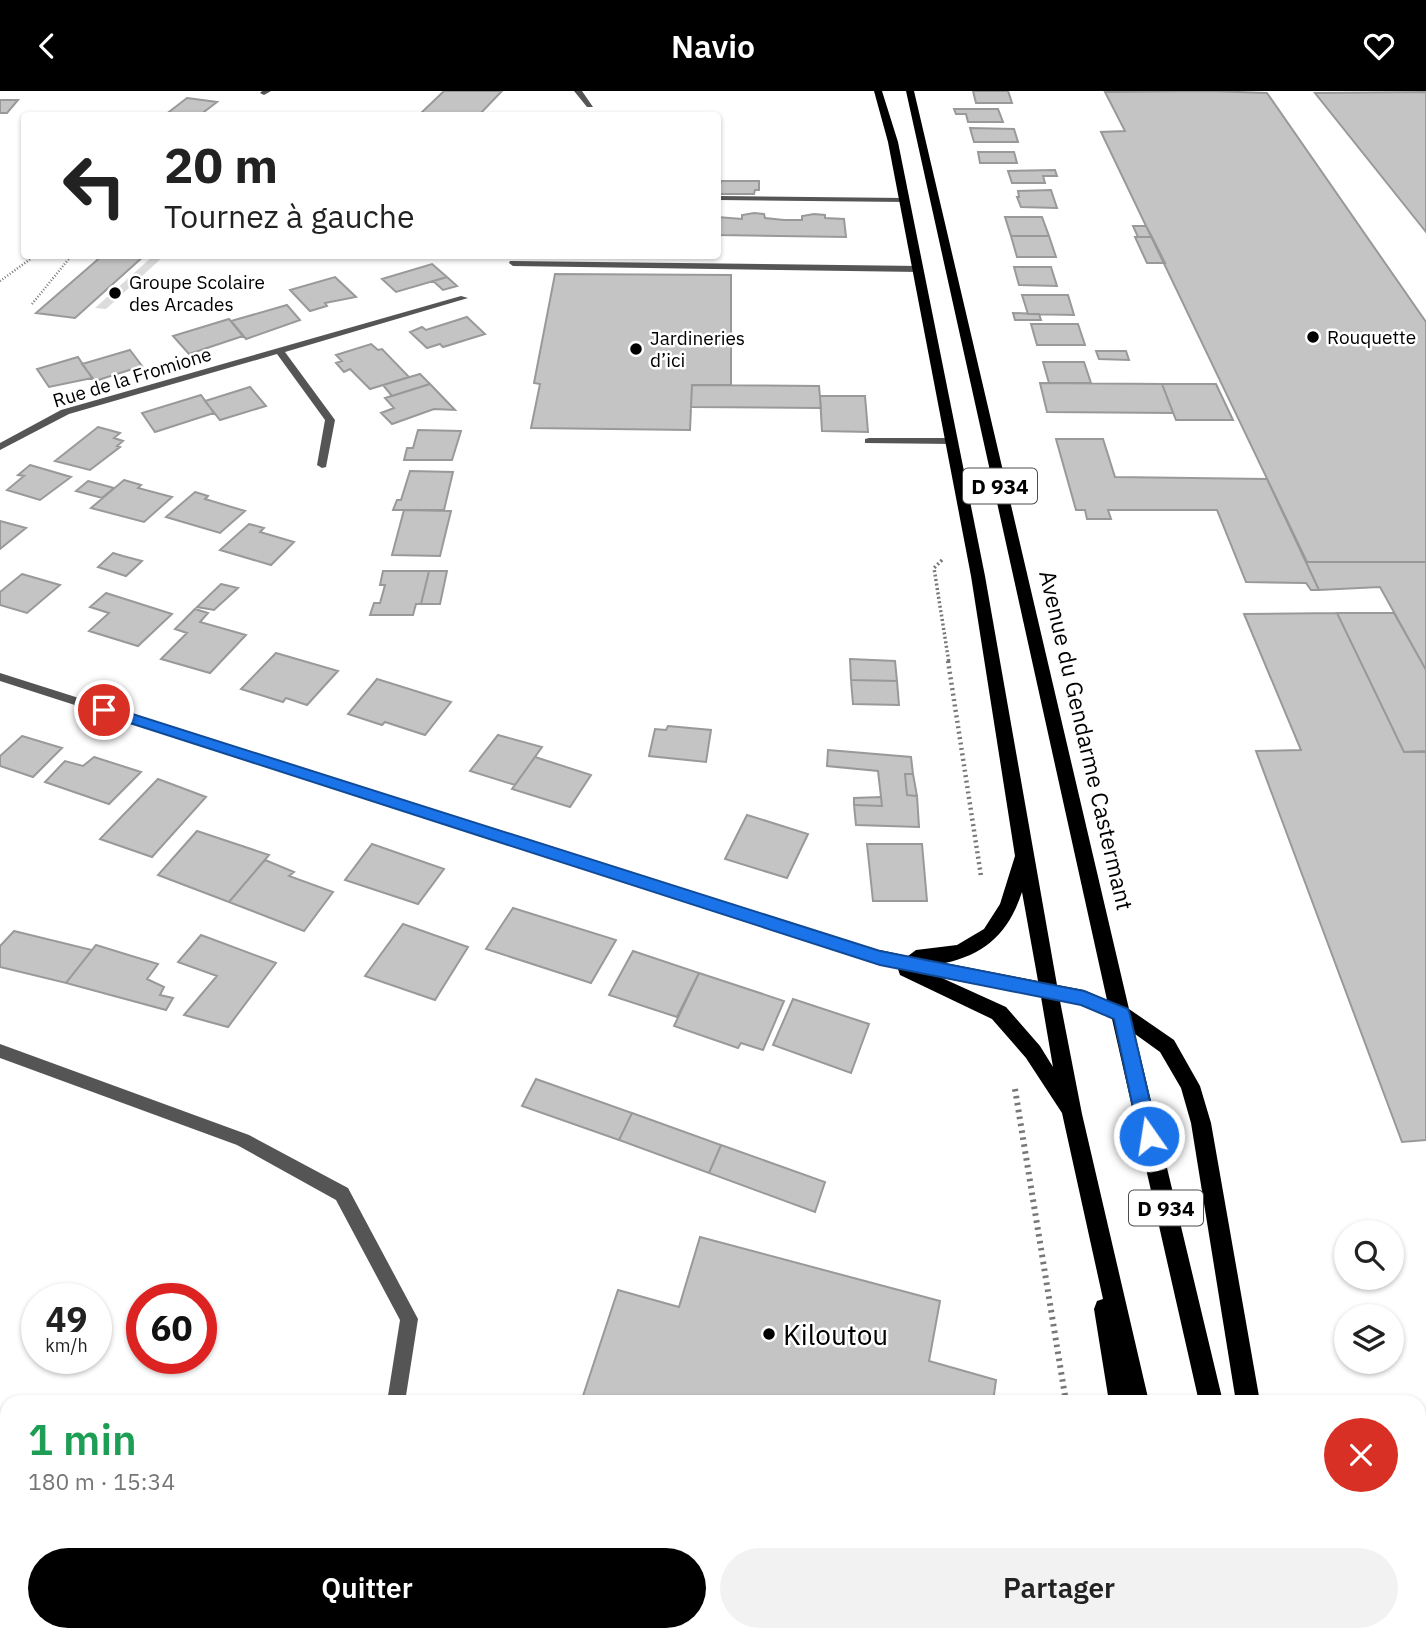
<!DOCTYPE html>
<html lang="fr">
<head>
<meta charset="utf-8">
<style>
  body { margin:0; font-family:"IBM Plex Sans",sans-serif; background:#f2f2f2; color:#222; height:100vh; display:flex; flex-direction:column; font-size:26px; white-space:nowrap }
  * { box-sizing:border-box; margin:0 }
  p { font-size:23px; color:#767676 }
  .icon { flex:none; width:38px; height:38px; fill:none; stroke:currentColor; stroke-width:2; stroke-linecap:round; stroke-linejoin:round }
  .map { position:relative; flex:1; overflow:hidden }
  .drawer { position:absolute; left:0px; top:1304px; width:1426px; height:247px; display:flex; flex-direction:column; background:#fff; border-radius:21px 21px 0 0; box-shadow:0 2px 5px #0004 }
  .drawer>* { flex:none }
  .banner { position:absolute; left:21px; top:21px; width:700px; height:147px; border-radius:7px; box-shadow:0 2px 5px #0004; background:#fff; color:#222; overflow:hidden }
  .fabs { position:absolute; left:1334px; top:1129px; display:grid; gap:14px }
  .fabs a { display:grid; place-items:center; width:70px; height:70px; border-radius:50%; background:#fff; box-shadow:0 2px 5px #0004; font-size:35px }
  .speed { position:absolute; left:21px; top:1192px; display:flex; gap:14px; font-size:35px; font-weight:700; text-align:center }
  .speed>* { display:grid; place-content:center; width:91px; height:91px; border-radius:50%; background:#fff; box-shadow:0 2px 5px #0004; line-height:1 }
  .speed small { font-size:18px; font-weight:400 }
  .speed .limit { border:10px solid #d22; background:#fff; color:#111 }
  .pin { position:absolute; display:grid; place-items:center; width:60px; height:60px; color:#fff; margin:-30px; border:4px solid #fff; border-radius:50%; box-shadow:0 2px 7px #0007 }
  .me { position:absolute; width:77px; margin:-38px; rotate:347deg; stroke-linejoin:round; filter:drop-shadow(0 0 5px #0008) }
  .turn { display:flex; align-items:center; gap:24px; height:147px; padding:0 28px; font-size:32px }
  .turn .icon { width:91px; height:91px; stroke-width:2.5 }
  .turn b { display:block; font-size:49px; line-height:60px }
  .round { display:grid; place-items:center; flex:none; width:74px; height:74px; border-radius:37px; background:#f2f2f2 }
  .head { display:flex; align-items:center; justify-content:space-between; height:119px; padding:0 28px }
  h1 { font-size:42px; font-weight:600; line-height:52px; color:#1e9e55 }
  .button { display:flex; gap:14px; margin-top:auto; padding:14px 28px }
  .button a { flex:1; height:80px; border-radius:42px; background:#000; color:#fff; font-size:28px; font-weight:600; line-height:80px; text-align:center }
  .button a+a { background:#f2f2f2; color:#222 }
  header { display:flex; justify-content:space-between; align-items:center; height:91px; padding:0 28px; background:#000; color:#fff; font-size:32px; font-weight:600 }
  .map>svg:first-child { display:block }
  .green { fill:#dcdcdc }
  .building { fill:#c4c4c4; stroke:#999; stroke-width:2 }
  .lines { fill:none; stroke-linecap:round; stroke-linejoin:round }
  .path-far3 { stroke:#777; stroke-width:2.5; stroke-dasharray:1 2; stroke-linecap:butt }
  .path-far2 { stroke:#777; stroke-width:3.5; stroke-dasharray:2 2.5; stroke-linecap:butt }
  .path-far1 { stroke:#777; stroke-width:4.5; stroke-dasharray:2 3.5; stroke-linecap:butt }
  .path { stroke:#777; stroke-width:6; stroke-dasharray:2.5 4.5; stroke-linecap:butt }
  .service { fill:#555; fill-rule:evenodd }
  .minor { fill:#555; fill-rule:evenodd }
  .primary { fill:#000; fill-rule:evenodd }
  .route { fill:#1a73e8; stroke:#114b97; stroke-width:2 }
  .poi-dot { fill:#000; stroke:#fff; stroke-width:2.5 }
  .labels { text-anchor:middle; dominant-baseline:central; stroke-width:5; stroke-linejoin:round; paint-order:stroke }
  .far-poi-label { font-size:19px; fill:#000; stroke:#fff; text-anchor:start }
  .far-street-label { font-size:19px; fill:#000; stroke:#fff }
  .shield { fill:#fff; stroke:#4c4c4c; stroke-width:2 }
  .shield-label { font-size:21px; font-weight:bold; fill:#000 }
  .street-label { font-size:23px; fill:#000; stroke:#fff }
  .near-poi-label { font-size:28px; fill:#000; stroke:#fff; text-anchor:start }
</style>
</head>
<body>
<header><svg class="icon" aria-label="back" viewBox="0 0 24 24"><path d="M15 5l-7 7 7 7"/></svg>Navio<svg class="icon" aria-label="heart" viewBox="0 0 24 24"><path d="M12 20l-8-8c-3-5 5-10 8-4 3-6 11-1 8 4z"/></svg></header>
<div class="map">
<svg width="1426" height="1549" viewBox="0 0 1426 1549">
  <rect width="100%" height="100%" fill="#fff"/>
  <path class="green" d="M153,165H164L106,218L95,217Z"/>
  <path class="building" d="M444,0H502L479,24H419Z
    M973,0H1008L1012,12H976Z
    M1210,0L1267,2L1426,231V471H1307L1101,41L1125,40L1105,1Z
    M1426,1V141L1315,2Z
    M187,7L217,11L200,24H165Z
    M0,9H18L7,22H0Z
    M954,18H998L1003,31H968L966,23H956Z
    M970,37L1014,38L1018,51H974Z
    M978,61H1014L1017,72H980Z
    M1055,79L1057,85H1043L1045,92H1012L1008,80Z
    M721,90H759V99H755L754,103H718Z
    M1051,99L1057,117L1021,116L1017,106H1019L1018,100Z
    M754,122L764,123L765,127L784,129H802V125L814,123L825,124V127L844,128L846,146L718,144V126L742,128V124Z
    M1005,126H1042L1049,145H1011Z
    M1133,135H1146L1152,146H1138Z
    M1011,145H1049L1056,166H1017Z
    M1135,146H1152L1165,172H1147Z
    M103,164H145L75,227L36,222Z
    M432,173L447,186L396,201L382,188Z
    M1014,176H1051L1057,195L1019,194Z
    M555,183L731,184V294H692L690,339L531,337L540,293L534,292Z
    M335,186L356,206L325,212L327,215L310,220L290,199Z
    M447,186L457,195L443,199L433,190Z
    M1022,204H1068L1074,224L1028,223Z
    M287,214L300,229L246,248L231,230Z
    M1013,222L1039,223L1041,229H1015Z
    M467,226L485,243L443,256L440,253L427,257L410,241L422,236L426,239Z
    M229,228L243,245L189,263L173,245Z
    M1031,233H1078L1085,254H1037Z
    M371,253L378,259L382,258L409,286L370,298L350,278L344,281L336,272L342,270L336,264Z
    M130,259L142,275L95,290L82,273Z
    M1096,260H1126L1129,269L1099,268Z
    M78,266L92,287L49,296L37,278Z
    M1043,271H1084L1091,292H1049Z
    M420,283L430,293L392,305L383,294Z
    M1040,292L1162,293L1173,322L1047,321Z
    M430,293L455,319L434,318L392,333L381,322L394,317L385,307Z
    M1162,293H1216L1233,329H1176Z
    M692,294L819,295L821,317L691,316Z
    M250,296L266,315L220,329L205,310Z
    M201,304L214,322L155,341L142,322Z
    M820,305H865L868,341L822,340Z
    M98,336L120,342L114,347L123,350L117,355L120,356L90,379L55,370Z
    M418,339L461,340L452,369H404L407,357H413Z
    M1056,348H1103L1115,386L1267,388L1319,499H1311L1306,492L1246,491L1217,419H1108L1111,428H1087L1085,419H1076Z
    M30,374L71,386L40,409L7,399L24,385L18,384Z
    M410,380L453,381L444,419H393L397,409H401Z
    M124,389L141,394L138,397L172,406L144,431L91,417Z
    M88,390L114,397L102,407L76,400Z
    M195,401L208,405L205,408L245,420L220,442L166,426Z
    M404,419L451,420L440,465L392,464Z
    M0,430L26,437L0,458Z
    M249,433L264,437L260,441L294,451L271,474L220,459Z
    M113,462L123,465L142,470L126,485L98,476Z
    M1306,471H1426V579L1380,496L1319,499Z
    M383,480H429L421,513H416L413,524H370L374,512H380L385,494H380Z
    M429,480H447L440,513H421Z
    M22,483L60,494L27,522L0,514V501Z
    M221,493L238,497L214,519L197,516Z
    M106,502L172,523L138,555L89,540L109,522L90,516Z
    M195,518L208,522L200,531L246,544L210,582L161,568L187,542L175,538Z
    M1337,522L1404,661H1426V1049L1402,1051L1256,660L1301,659L1244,523Z
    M1337,522H1394L1426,579V660L1404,661Z
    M276,562L338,580L307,614L286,607L283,611L241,598Z
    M850,568L895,570L897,590L851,589Z
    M377,588L451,611L425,644L385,631L382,634L348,623Z
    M851,589L897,590L899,614L853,613Z
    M668,635L711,639L706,671L649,665L655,638L666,639Z
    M498,644L542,656L515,694L470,680Z
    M22,645L62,657L33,686L0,675V665Z
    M828,659L911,666L913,683H905L907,704L917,705L919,736L856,734L854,714L882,715L878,680L827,675Z
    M94,666L141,681L109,713L45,691L65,670L83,675Z
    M535,666L591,684L570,716L512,698Z
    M905,683H913L917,705L907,704Z
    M158,688L206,706L152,766L100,748Z
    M881,706L882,715L854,714V707Z
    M747,724L808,743L787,787L725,768Z
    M197,740L269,764L229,811L158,784Z
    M372,753L444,778L418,813L345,789Z
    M867,753H922L927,810H873Z
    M265,769L294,781L289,785L333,801L304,840L229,811Z
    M513,817L616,849L591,892L486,858Z
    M403,833L468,856L435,909L365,885Z
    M14,840L92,859L66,892L0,876V855Z
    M201,844L276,872L228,936L184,924L217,885L178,871Z
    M96,854L158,873L147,888L164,896L160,904L173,907L166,919L66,892Z
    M633,860L699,882L677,926L609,904Z
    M699,882L784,910L763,959L741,952L738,957L674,935Z
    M793,908L869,933L851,982L773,954Z
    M536,988L632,1022L619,1049L522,1015Z
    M632,1022L721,1054L709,1082L619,1049Z
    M721,1054L825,1091L815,1121L709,1082Z
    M700,1146L940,1210L929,1270L996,1289L993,1311H581L618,1199L679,1216Z"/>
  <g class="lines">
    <path class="path-far3" d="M0,190L36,164
      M32,213L72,164"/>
    <path class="path-far2" d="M942,469L934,477L949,572"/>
    <path class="path-far1" d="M948,570L981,785"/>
    <path class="path" d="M1015,998L1066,1311
      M1105,1544L1106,1549"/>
    <path class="service" d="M574,0H582L593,16H587Z
      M718,105L905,107L909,109L905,111L718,109Z
      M510,170L919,175L923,178L919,181L513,175L509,172Z
      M869,347H952L957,350L952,353L865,352V348Z
      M0,953L249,1044L348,1097L418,1228L405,1311H387L400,1229L336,1109L237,1054L0,967Z
      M351,1544H371V1549H351Z"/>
    <path class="minor" d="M262,0H271L264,4L260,2Z
      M461,205L468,207L285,261L335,329L326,376L322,377L317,374L325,329L277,263L69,323L0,359V352L61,319Z
      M0,582L880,861L885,863L887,867L885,871L880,873L0,590Z"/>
    <path class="primary" d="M874,0H882L898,51L985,485L1057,894L1084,899L1107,909L906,0H914L1129,918L1174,949L1200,995L1211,1032L1260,1311H1236L1191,1032L1181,997L1160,961L1135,943L1223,1311H1199L1112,928L1081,914L1060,910L1082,1023L1149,1311H1109L1094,1218L1097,1210L1103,1208L1062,1022L1026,967L992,928L900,884L898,878L873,872L871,867L873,862L880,859L908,865L916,859L957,854L984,838L1000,813L1015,765L971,485L888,51ZM1022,801L1038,890L945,872C986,863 1009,841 1022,801ZM942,887L1041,906L1053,976L1040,955L1006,916Z
      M1148,1544H1200L1201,1549H1149Z
      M1253,1544H1292L1293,1549H1254Z"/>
  </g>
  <path class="route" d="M104,614L880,860L1084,900L1128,918L1130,924L1158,1045L1155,1051L1149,1053L1142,1051L1139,1045L1114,928L1081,914L880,874L99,622L96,619Z"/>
  <g class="poi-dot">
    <circle cx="115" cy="202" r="7"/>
    <circle cx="1313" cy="246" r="7"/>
    <circle cx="636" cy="258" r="7"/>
    <circle cx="769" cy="1243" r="7"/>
  </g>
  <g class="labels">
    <g class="far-poi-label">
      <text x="129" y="191">Groupe Scolaire<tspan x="129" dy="22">des Arcades</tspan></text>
      <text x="1327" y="246">Rouquette</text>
      <text x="650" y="247">Jardineries<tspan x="650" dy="22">d’ici</tspan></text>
    </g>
    <g class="far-street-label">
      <text transform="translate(132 286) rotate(-17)">Rue de la Fromione</text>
    </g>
    <g class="shield">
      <rect x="963" y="377.5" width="74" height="35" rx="5"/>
      <rect x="1129" y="1099.5" width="74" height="35" rx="5"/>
    </g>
    <g class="shield-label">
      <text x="1000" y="395">D 934</text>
      <text x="1166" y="1117">D 934</text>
    </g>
    <g class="street-label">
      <text transform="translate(1087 649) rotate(77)">Avenue du Gendarme Castermant</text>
    </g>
    <g class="near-poi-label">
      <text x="783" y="1243">Kiloutou</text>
    </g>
  </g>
</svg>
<div class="fabs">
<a><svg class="icon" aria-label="search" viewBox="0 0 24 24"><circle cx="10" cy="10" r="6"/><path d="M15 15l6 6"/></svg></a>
<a><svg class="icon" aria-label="layers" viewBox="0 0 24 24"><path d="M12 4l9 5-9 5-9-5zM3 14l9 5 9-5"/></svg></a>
</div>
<div class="speed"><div>49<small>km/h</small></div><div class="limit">60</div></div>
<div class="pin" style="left:104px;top:619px;background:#d93025"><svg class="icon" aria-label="arrive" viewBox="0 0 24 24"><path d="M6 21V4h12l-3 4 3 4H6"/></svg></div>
<svg class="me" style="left:1149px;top:1045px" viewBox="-20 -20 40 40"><circle r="17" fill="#1a73e8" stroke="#fff" stroke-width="3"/><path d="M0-11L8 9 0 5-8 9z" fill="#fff"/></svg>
<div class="banner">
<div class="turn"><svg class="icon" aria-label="left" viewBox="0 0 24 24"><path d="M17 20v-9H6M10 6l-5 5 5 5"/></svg><div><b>20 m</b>Tournez à gauche</div></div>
</div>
<section class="drawer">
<div class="head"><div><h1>1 min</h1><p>180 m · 15:34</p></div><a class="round" style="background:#d93025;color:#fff"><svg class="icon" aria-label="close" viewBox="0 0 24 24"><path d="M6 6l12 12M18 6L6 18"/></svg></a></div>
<div class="button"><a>Quitter</a><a>Partager</a></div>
</section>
</div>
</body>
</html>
